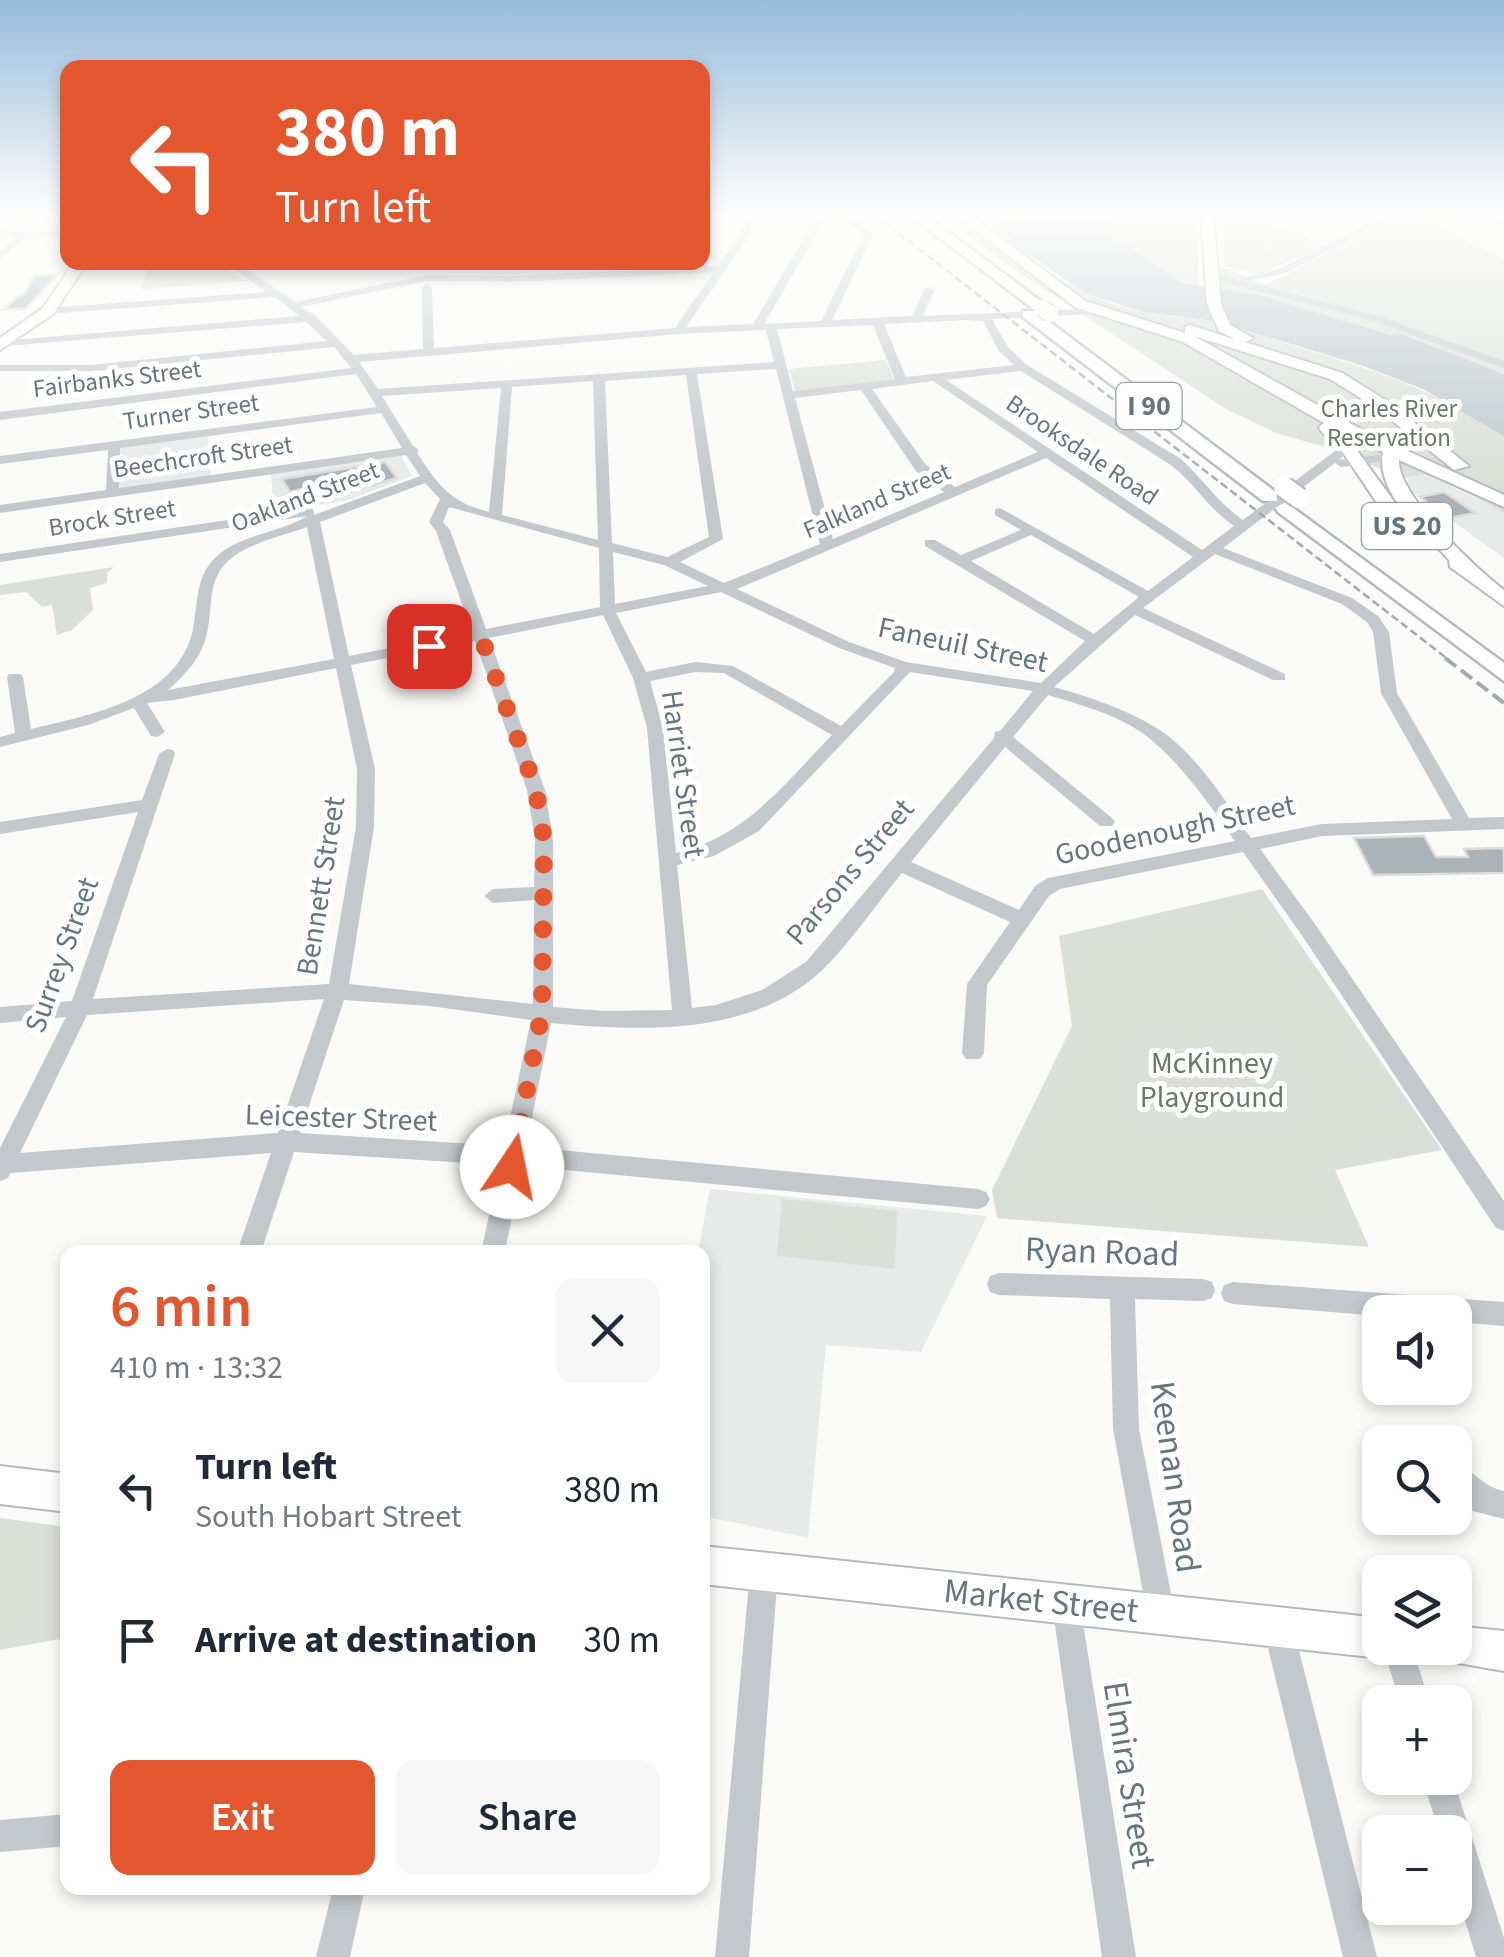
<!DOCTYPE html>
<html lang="en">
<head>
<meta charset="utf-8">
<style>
  body { margin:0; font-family:"Source Sans 3",sans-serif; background:#f6f6f7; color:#1f2937; height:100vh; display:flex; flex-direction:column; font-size:38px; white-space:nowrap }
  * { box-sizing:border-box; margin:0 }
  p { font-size:32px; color:#747a83 }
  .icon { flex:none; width:55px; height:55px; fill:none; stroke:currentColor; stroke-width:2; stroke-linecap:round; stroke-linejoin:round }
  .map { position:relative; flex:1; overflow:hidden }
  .sheet { position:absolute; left:60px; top:1245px; width:650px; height:650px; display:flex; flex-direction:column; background:#fff; border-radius:20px; box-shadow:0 5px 15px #0003 }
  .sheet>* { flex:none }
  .guide { position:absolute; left:60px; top:60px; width:650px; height:210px; border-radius:20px; box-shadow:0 5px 15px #0003; background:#e4572e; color:#fff; overflow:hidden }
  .buttons { position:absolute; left:1362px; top:1295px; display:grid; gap:20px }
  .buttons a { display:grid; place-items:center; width:110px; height:110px; border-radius:20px; background:#fff; box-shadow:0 5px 15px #0003; font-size:50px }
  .pin { position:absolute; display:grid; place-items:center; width:85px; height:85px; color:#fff; margin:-42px; border-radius:20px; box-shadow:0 5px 15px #0006 }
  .me { position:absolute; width:110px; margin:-55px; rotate:11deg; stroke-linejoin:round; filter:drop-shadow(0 0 8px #0008) }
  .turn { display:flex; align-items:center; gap:35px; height:210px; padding:0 50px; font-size:45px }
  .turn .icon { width:130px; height:130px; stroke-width:2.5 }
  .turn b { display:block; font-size:70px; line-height:85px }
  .round { display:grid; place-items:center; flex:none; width:105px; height:105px; border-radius:20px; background:#f6f6f7 }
  .summary { display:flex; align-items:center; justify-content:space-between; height:170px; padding:0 50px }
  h1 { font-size:60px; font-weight:600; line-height:75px; color:#e4572e }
  .button { display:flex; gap:20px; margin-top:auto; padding:20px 50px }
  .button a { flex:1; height:115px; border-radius:20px; background:#e4572e; color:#fff; font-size:40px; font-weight:600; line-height:115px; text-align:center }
  .button a+a { background:#f6f6f7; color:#1f2937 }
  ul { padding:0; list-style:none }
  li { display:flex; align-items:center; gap:30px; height:150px; padding:0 50px }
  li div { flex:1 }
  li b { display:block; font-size:38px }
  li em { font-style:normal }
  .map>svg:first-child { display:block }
  .built { fill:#e8e9e9 }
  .green { fill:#dadfd7 }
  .water { fill:#bbc7cb }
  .building { fill:#aab3b9; stroke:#dcdcda; stroke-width:2.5 }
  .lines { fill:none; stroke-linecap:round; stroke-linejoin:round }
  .major-casing { stroke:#b5babe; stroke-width:4 }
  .highway-casing { stroke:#b4b9bd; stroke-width:5 }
  .minor { fill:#c3c8cc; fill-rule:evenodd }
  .major { fill:#fff; fill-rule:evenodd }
  .highway { fill:#fff; fill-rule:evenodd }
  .rail-far1 { stroke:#a2aab0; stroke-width:2.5; stroke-dasharray:8 4; stroke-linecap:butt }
  .rail { stroke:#a2aab0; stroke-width:4; stroke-dasharray:14 6; stroke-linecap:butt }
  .highway-bridge-far1-casing { stroke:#b4b9bd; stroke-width:19; stroke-linecap:butt }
  .highway-bridge-casing { stroke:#b4b9bd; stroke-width:24; stroke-linecap:butt }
  .highway-bridge-far1 { stroke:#fff; stroke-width:16 }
  .highway-bridge { stroke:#fff; stroke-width:20 }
  .route { stroke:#e4572e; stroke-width:18; stroke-dasharray:0 32.4 }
  .labels { text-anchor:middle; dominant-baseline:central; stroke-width:10; stroke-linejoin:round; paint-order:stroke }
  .far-street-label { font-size:25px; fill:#657683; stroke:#fff }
  .far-park-label { font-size:25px; fill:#687a64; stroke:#fff }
  .shield { fill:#fff; stroke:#939fa8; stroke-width:2.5 }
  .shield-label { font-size:28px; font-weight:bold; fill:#657683 }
  .street-label { font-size:30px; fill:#657683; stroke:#fff }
  .park-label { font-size:30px; fill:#687a64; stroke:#fff }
  .near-street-label { font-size:35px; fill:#657683; stroke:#fff }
</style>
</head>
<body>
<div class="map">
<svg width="1504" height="1957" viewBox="0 0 1504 1957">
  <rect width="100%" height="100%" fill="#fafaf8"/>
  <path class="built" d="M208,435L211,477L118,489L121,446Z
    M401,455L412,476L345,501L274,511L271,474Z
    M1430,474L1504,513V558L1406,488L1409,475Z
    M710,1189L987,1216L921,1352L826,1345L808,1538L703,1516L702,1252H698Z"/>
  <path class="green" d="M939,211H1005L1001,225C1035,270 1092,303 1148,313C1170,317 1193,316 1216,321C1248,329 1279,341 1310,351C1379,372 1445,394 1504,436V513L1431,473L1403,478L1332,449L1276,433L1226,409L1000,260Z
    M1121,211H1196L1199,287C1176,280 1109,249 1111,222Z
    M1222,211H1310L1258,218L1323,246L1261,274L1225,266Z
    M1429,220L1504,259V374L1399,333L1391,335L1263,296L1227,293L1220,286L1222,267L1266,285L1378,227Z
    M149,263H217L247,281L142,289Z
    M886,360L894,379L795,391L789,369Z
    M114,567L107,573V583L90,588L93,610L72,630L57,635L52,605L42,607L26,592L0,595V585Z
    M1262,889L1442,1150L1335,1170L1369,1247L997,1218L992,1190L1072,1026L1059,936Z
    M782,1199L897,1211L895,1269L777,1256Z
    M0,1518L67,1527L60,1639L0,1650Z"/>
  <path class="water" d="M1005,211H1121L1111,222L1114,238L1183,283L1263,296L1391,335L1399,333L1504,374V436L1423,389L1363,366L1216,321L1142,312L1085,293L1022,250L1000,225Z"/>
  <path class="building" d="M58,274L25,309H3L27,290L34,276Z
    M385,462L397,478L339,495L328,496L320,484L290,492L282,479Z
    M1444,492L1475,513L1450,518L1420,497Z
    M1424,836L1436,857H1468L1464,849L1504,848V873L1373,875L1354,838Z"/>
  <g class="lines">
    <defs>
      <path id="major" d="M950,211H965L1085,301L1185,333V327L1190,325L1236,340L1219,331L1207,304L1201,211H1213L1221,304L1230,325L1253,338L1245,342L1342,373L1387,401L1469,466L1454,470L1375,407L1330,379L1194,336L1357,427L1385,440L1388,431H1400L1401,448L1504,495V507L1399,460C1397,495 1475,568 1504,590V606L1450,567L1449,560C1423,530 1375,495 1383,452L1345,434L1401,511L1392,517L1385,515L1342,451L1321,431L1319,427L1324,423L1183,342L1075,307Z
        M74,262H88L53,314L0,350V338L43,308Z
        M0,1466L68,1474V1512L0,1504Z
        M702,1546L1380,1618V1648H1396L1380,1658L702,1584Z
        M1455,1626L1504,1631V1671L1441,1660L1435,1648H1455Z"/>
      <path id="highway" d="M904,211H920L1050,308L1036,311Z
        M1023,311H1035L1277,493V501H1263L1023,317Z
        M1285,502L1504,663V681L1278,512L1275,508Z"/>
    </defs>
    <use href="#major" class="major-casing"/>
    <use href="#highway" class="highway-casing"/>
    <path class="minor" d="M0,211L68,214V220L3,214Z
      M750,211H759L747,239L686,327L753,324L813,223L818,220L823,223L764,324L821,321L863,236L837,211H847L873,235L832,320L912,316L924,290L929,287L934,290L923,316L1111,308L1112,310L1107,313L992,319L1008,347L1027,365L1181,459C1203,479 1218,503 1243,520L1344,444L1354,447L1339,460L1395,453L1397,456L1391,460L1341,467L1335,463L1223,548L1352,598L1378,616L1389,632L1397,693L1469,818L1504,817V829L1322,836L1260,849L1315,924L1504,1201V1231L1496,1228L1301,934L1243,852L1060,889L1049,896L987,985L984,1053L980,1059H966L962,1053L967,984L1010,922L902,873C876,904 848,947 818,974C746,1037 639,1031 551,1023L526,1147L978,1189L986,1192L990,1199L986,1206L978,1209L522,1166L505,1252H481L500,1165L294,1152L261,1252H237L271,1153L10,1173L8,1178L0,1181V1148L66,1017L0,1023V1007L72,1001L138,812L0,834V822L142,800L159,754L167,749L173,750L175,754L93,999L329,984L356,827L357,769L336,668L174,700L147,703L165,732L157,737L151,736L134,708L88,725L0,747V737L15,733L7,677L9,674H21L23,677L31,729C90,715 179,699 193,629C198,603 195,577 216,557C240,534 280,533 307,516L0,562V554L308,508L313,509L314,515L420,476L406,455L0,513V505L106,490L108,450L0,464V456L377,407L356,374L0,420V412L351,368L334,347L91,371H0V365H91L327,341L306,322L4,346L0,345V341L299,316L275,297L48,314L43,311L48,308L266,292L224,262H236L295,302L427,275L514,276L718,266L737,239ZM714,272L675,328L434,348L432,287L427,284L422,287L423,349L354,355L316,316L301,307L427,281L514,282ZM967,320L983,321L999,351L1014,365L906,377L884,324ZM873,325L895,379L793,391L777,329ZM766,330L774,362L378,389L359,362L678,334ZM776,369L820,544L724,583L680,562L723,539L697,374ZM1021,371L1171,465C1195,484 1209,509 1234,526L1202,550L946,380ZM686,375L709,537L667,557L612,543L605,381ZM593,381L598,540L502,515L512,387ZM933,381L1038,452L955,487L926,465L872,389ZM501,388L489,512C450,502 439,486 417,453L419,450L413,446L382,396ZM861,390L916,471L944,492L833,539L795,398ZM381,413L402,448L119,488L120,448ZM1046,458L1193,557L1148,591L1000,508L995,509V515L1021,530L961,555L935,540H925V546L1085,641L1041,683L906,662L849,642L737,589ZM425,483L440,499L429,522L436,531L472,632L349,656L320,522ZM449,507L599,548L600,607L486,629L450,530L443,522ZM307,527L334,659L168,690C186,674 202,657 207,633C213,608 207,580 228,561C248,543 282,536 307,527ZM1031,535L1139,597L1094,634L971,561ZM613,552L664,565L708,586L615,604ZM1215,554L1342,604L1367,622L1373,632L1381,693L1452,819L1322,824L1251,838C1224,800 1196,752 1155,727C1124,708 1089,697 1054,687L1135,615L1273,680H1285V674L1143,608ZM721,592L839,648L895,668L894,672L841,726L733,666L695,662L646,672L616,613ZM603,615L633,678L647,728L672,1010L604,1011L553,1007V840L545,790L489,638ZM475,641L527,790L535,840L534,887L493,889L484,896L493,903L534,900L533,1004L349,984L374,827L375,769L351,665ZM695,672L724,673L832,735C784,784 746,837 676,853L663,728L650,681ZM910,672L1033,691L1000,731L995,732L994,738L806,962L762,990L716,1005L692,1008L677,865L714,856L759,831ZM1048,695C1081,705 1122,716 1149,738C1184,767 1209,804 1235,841L1048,878L1035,886L1019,910L911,862L1005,747L1100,826H1112L1115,822L1112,818L1013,737ZM324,999L278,1133L20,1153L87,1015ZM344,1000L430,1006L531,1020L504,1146L300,1133Z
      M1452,211H1478L1373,228L1286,273L1247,281L1242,278L1279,269L1368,224Z
      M1494,220L1504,222V228L1494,224Z
      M0,230L68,231V237L27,236L0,259V251L18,236H0Z
      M1212,273L1381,317L1504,361V368L1373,321L1208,278Z
      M999,1273L1203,1279L1212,1282L1215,1290L1212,1298L1203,1301L1135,1299L1139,1429L1175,1614L1171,1624L1161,1628L1151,1624L1147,1614L1113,1429L1110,1299L999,1295L990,1292L987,1284L990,1276Z
      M1233,1282L1504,1302V1326L1455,1322V1312H1380V1316L1233,1304L1224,1301L1221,1293L1224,1285Z
      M1455,1463C1474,1470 1483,1487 1504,1491V1519L1473,1511L1455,1494Z
      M764,1557L774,1561L778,1571L749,1957H715L750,1571L754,1561Z
      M1066,1590L1076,1594L1080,1604L1136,1957H1102L1052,1604L1056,1594Z
      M1278,1612L1288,1617L1293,1627L1377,1957H1343L1263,1627L1268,1617Z
      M1383,1648H1412L1430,1702H1400Z
      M1422,1778H1453L1504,1938V1957H1476L1455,1887V1832H1439Z
      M68,1814V1846L0,1852V1820Z
      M333,1888H365L350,1957H316Z"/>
    <use href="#major" class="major"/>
    <use href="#highway" class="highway"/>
    <path class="rail-far1" d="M870,211L1449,660"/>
    <path class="rail" d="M1445,658L1504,703"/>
    <defs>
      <path id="highway-bridge-far1" d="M1042,308L1050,314"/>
      <path id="highway-bridge" d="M1284,487L1299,498"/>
    </defs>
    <use href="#highway-bridge-far1" class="highway-bridge-far1-casing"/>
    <use href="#highway-bridge" class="highway-bridge-casing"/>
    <use href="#highway-bridge-far1" class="highway-bridge-far1"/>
    <use href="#highway-bridge" class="highway-bridge"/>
  </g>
  <linearGradient id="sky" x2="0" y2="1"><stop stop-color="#96bcdc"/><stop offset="0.44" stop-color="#fdfdfc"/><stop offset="1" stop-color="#fdfdfc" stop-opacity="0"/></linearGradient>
  <rect width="1504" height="485" fill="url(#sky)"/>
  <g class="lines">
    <path class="route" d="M429,646L481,636L536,790L544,840L542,1012L512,1167"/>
  </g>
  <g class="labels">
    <g class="far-street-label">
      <text transform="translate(117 379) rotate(-7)">Fairbanks Street</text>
      <text transform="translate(191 412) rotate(-8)">Turner Street</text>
      <text transform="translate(1082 450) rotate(34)">Brooksdale Road</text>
      <text transform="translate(203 457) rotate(-8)">Beechcroft Street</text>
      <text transform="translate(305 497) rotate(-21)">Oakland Street</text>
      <text transform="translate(877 501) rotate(-23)">Falkland Street</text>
      <text transform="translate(112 518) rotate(-9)">Brock Street</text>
    </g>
    <g class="far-park-label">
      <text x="1389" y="409">Charles River<tspan x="1389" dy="29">Reservation</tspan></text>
    </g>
    <g class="shield">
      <rect x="1116.5" y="383" width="65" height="46" rx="8"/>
      <rect x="1362" y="503" width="90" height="46" rx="8"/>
    </g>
    <g class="shield-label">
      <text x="1149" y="406">I 90</text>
      <text x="1407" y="526">US 20</text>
    </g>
    <g class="street-label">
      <text transform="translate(963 645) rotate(12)">Faneuil Street</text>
      <text transform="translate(683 774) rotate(82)">Harriet Street</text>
      <text transform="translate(1175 830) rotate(-12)">Goodenough Street</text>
      <text transform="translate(850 872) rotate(-50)">Parsons Street</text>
      <text transform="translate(321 886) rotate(-81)">Bennett Street</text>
      <text transform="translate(62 955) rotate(-70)">Surrey Street</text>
      <text transform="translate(341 1118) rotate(2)">Leicester Street</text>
    </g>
    <g class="park-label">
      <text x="1212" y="1063">McKinney<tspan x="1212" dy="34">Playground</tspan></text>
    </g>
    <g class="near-street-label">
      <text transform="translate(1102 1252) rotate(2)">Ryan Road</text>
      <text transform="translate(1175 1477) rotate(82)">Keenan Road</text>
      <text transform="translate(1041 1601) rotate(6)">Market Street</text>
      <text transform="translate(1129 1775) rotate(81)">Elmira Street</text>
    </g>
  </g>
</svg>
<div class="buttons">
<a><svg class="icon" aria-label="sound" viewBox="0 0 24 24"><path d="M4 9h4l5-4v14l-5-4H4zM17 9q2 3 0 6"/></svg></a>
<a><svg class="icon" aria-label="search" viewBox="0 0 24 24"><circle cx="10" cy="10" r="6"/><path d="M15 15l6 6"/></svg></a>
<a><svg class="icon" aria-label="layers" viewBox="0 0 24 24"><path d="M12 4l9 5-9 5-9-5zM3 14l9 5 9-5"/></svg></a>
<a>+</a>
<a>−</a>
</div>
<div class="pin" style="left:429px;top:646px;background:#d93025"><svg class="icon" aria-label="arrive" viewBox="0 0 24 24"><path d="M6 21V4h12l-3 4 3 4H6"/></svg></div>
<svg class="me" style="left:512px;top:1167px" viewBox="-20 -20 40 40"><circle r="19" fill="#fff"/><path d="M0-13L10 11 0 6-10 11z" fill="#e4572e"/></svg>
<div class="guide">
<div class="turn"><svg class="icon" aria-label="left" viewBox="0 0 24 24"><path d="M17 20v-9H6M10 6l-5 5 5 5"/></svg><div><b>380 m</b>Turn left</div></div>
</div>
<section class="sheet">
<div class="summary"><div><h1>6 min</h1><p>410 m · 13:32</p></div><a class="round"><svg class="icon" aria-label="close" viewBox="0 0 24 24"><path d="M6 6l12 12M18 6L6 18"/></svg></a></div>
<ul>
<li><svg class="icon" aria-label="left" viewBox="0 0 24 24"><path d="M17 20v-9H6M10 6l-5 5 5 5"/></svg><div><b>Turn left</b><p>South Hobart Street</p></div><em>380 m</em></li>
<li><svg class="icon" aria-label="arrive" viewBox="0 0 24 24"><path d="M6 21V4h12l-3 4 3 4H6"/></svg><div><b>Arrive at destination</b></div><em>30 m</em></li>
</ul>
<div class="button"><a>Exit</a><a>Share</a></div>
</section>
</div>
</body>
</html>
